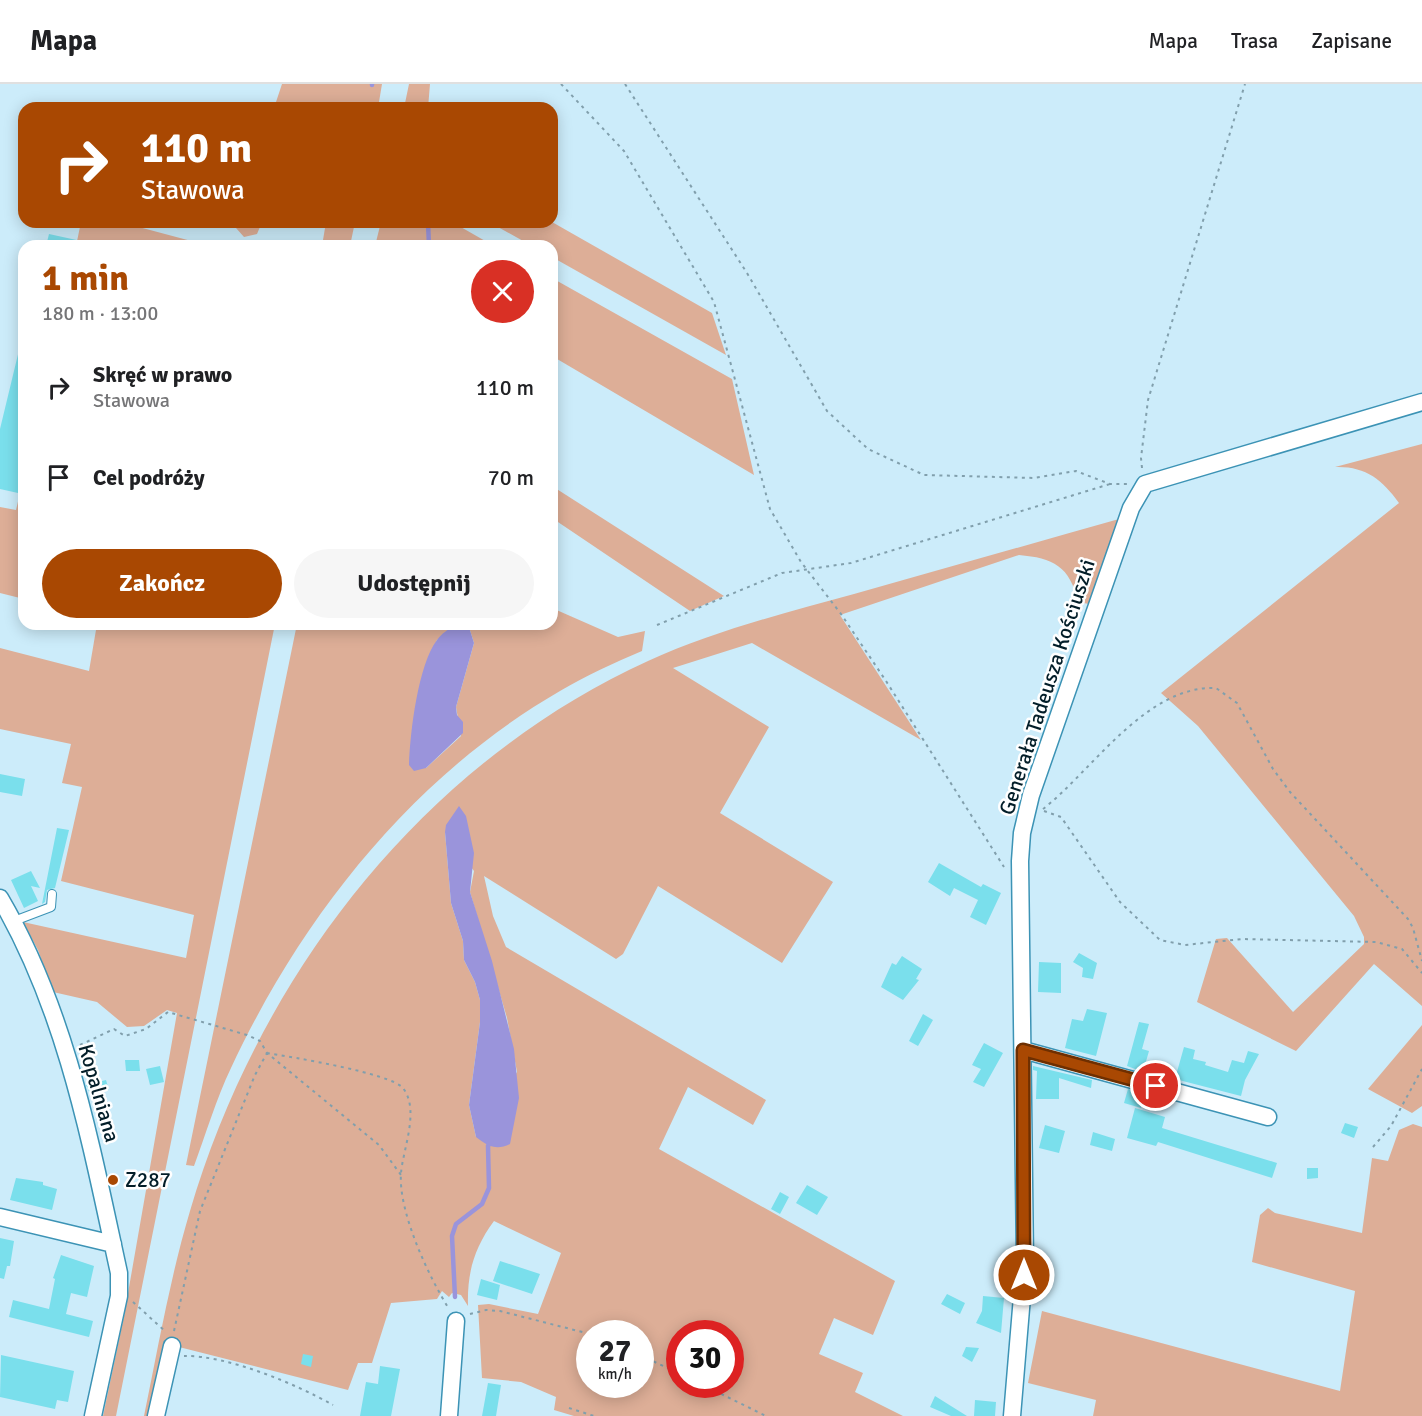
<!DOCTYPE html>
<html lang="pl">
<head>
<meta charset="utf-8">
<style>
  body { margin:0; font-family:Signika,sans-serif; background:#f6f6f6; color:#202124; height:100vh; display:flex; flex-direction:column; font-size:22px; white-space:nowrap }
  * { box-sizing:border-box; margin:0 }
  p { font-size:20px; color:#757577 }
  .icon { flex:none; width:33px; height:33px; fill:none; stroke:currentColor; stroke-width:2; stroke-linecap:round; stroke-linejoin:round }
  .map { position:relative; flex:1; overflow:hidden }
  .panel { position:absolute; left:18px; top:156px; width:540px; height:390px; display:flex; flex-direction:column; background:#fff; border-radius:18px; box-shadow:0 3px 15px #0003 }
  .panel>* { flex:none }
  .hud { position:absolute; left:18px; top:18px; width:540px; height:126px; border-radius:18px; box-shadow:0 3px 15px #0003; background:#a94802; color:#fff; overflow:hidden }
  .speed { position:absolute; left:576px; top:1236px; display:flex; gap:12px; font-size:30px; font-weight:700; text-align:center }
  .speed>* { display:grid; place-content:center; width:78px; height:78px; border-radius:50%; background:#fff; box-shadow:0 3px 15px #0003; line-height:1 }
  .speed small { font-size:15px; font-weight:400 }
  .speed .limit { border:9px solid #d22; background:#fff; color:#111 }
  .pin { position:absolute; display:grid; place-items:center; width:51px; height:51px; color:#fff; margin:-26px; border:3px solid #fff; border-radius:50%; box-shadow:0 2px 6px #0007 }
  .me { position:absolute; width:66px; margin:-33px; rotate:0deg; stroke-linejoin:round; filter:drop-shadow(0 0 4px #0008) }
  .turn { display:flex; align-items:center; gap:21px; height:126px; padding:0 24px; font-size:27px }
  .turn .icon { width:78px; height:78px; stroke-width:2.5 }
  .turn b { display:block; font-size:42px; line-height:51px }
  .round { display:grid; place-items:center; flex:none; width:63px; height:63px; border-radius:32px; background:#f6f6f6 }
  .summary { display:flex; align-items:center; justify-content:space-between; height:102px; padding:0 24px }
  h1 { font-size:36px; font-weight:800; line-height:45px; color:#a94802 }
  .cta { display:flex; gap:12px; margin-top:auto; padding:12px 24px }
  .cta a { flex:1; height:69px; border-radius:36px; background:#a94802; color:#fff; font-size:24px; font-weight:800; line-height:69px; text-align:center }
  .cta a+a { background:#f6f6f6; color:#202124 }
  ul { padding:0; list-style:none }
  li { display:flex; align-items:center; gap:18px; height:90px; padding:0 24px }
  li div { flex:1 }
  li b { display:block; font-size:22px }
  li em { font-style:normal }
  header { display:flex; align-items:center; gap:36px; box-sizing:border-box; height:84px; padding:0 30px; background:#fff; border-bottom:2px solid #e0e0e0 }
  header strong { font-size:28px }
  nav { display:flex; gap:33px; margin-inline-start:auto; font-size:21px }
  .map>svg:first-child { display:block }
  .green { fill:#ddae97; fill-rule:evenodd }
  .water { fill:#9a94db }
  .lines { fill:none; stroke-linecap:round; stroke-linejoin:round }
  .stream { stroke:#9a94db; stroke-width:4.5 }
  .building { fill:#7adfec }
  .lane-casing { stroke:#3c93b5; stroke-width:10 }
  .street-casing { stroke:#3c93b5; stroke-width:19 }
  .path { stroke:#819fac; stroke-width:2; stroke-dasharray:3 4.5; stroke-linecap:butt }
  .lane { stroke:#fff; stroke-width:8 }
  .street { stroke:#fff; stroke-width:16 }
  .route-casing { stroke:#6e2f01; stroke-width:15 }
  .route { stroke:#a94802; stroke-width:10 }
  .poi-dot { fill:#a94802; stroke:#fff; stroke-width:2 }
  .labels { text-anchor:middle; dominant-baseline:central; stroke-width:5; stroke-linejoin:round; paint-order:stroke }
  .street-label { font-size:21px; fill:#031e29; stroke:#fff }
  .poi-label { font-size:21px; fill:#031e29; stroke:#fff; text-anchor:start }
</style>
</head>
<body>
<header>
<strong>Mapa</strong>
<nav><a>Mapa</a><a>Trasa</a><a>Zapisane</a></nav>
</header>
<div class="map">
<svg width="1422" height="1332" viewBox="0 0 1422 1332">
  <rect width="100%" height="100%" fill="#ccecfa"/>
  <path class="green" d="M282,0H382L378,24H274Z
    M409,0H430L428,24H404Z
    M81,138H120L210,162H76Z
    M235,138H262L257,150L244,153L236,144Z
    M326,138H355L350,162H322Z
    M381,138H452L494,162H375Z
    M489,138H552L712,229L726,271L552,173V162H532Z
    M552,194L732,295L754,391L552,272Z
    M1422,360V922L1374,880L1296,967L1197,918L1216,855L1227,854L1293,928L1364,860V853L1354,832L1198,642L1161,609L1399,419C1382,395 1365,382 1335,383Z
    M24,392V515L0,509V423L16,426Z
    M552,402L724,512L690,527L552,434Z
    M1119,435L1089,520L1078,518C1070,482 1053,474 1019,471L840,531L921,656L752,559L673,584L769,643L720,729L833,798L782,879L658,802L623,870L616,875L484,792L493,832L506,863L766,1016L753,1041L688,1003L659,1065L895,1197L873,1251L834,1234L819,1270L863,1289L855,1308L903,1332H574L554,1326L556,1313L521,1298L482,1294L478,1221L489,1220L538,1230L561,1169L494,1137C474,1164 467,1189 468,1222L461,1211L452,1209L449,1213L442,1207L437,1215L391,1219L372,1279H358L348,1306L175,1262L153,1332H144C158,1264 170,1194 190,1127C259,892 422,680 648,577C714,547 785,529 854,510C942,485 1031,460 1119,435ZM445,748L474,787L470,808L507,934L517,988L476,1053L469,1021L480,938V916L475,898L464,876L463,857L451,819ZM590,1250H640V1300H590ZM680,1250H730V1300H680Z
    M552,524L618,553L645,547L642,567C614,579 587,591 560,607C413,692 302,832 231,984C216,1015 206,1050 194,1082L186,1081L297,540H455L437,556L428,576L426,684L461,652L456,623L474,559L468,540H552Z
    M97,540H275L116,1332H103L124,1232L177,929L167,926L144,942L127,943L97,918L53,908L38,866L23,838L186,874L194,831L61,797L82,703L62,699L71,660L0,645V564L89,587Z
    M1422,941V1022L1412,1029L1368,1005Z
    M1413,1040L1422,1043V1332H1093L1096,1316L1028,1299L1042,1227L1340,1307L1355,1207L1252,1178L1260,1131L1268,1124L1275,1129L1362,1149L1372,1074L1388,1077L1399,1046Z"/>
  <path class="water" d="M455,540H468L474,559L456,623L457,631L463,638V649L426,684L414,687L409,681C410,649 418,581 437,556C441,550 449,545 455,540Z
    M459,722L466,732L474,769L470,808L492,877L514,965L519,1014L510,1060C496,1067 488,1062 476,1053L469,1021L480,938V916L475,898L464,876L463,857L451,819L445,748L446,741Z"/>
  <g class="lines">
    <path class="stream" d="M372,0V1
      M428,138L429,162
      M455,1213L452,1152L456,1140L482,1120L489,1104L488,1062L491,1057"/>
  </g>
  <path class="building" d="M49,150L81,157L80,162H46Z
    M20,262L24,263V384L18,409L0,405V345Z
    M0,690L25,695L22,712L0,708Z
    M57,744L69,746L55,804L47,806L45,818L42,820Z
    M939,779L981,803L983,800L1001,809L986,841L970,833L978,816L954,804L950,812L928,798Z
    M31,787L40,804L31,802L38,817L24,824L11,796Z
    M1079,869L1097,879L1093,895L1082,893L1083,884L1073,878Z
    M902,872L922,885L916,895L919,896L903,916L881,903L892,879L896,881Z
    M1039,878L1061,879V909L1038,908Z
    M1087,925L1107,929L1096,972L1065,964L1072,935L1083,937Z
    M923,930L933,936L918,962L909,957Z
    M1139,938L1149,940L1142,965L1149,967L1143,988L1127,982Z
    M984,959L1003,969L984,1003L973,998L981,985L972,981Z
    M1184,963L1195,966L1193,975L1206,978L1205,981L1228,988L1232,976L1244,979L1248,967L1259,970L1245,996L1241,1012L1175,995Z
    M125,976H139L140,987H126Z
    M160,982L164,998L150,1001L146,985Z
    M1033,982L1092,996L1091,1004L1059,994V1015H1036L1037,987L1033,986Z
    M106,996L109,1006L104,1007L107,1019L96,1022L86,1001Z
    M1128,1005L1145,1010L1141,1024L1124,1019Z
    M1135,1024L1165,1033L1162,1044L1277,1079L1272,1094L1158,1058L1156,1062L1127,1054Z
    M1345,1039L1358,1043L1354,1054L1341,1049Z
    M1045,1041L1065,1047L1059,1069L1039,1064Z
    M1093,1048L1115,1055L1112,1067L1090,1061Z
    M1307,1084H1318V1094L1307,1095Z
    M16,1094L43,1098V1101L57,1105L52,1126L10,1116Z
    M807,1101L828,1113L817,1131L796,1119Z
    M780,1108L789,1113L780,1130L771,1125Z
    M0,1154L14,1157L10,1182H7L4,1195L0,1194Z
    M61,1171L94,1182L87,1213L71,1209L66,1230L93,1237L89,1253L9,1233L13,1216L49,1225L55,1195L53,1194Z
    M500,1177L540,1190L532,1210L493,1197Z
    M481,1195L500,1201L497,1216L477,1211Z
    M947,1210L965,1219L960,1230L941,1220Z
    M983,1212L1004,1214L1001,1249L976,1239L982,1227Z
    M966,1263L979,1264L972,1278L962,1272Z
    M303,1270L313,1272L311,1283L301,1280Z
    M1,1271L74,1287L68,1318L57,1316L55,1325L0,1313Z
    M380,1282L400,1285L391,1332H360L366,1298L378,1300Z
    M488,1299L501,1301L496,1332H482Z
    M935,1312L967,1332H951L930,1323Z
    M975,1316L996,1318L995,1332H974Z"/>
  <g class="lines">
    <defs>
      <path id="lane" d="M14,837L51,823L52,810"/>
      <path id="street" d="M0,814C67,928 91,1061 119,1189V1212L93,1332
        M1023,966L1268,1033
        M0,1133L113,1160
        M156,1332L172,1262
        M449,1332L456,1237
        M1012,1332L1025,1177L1020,777L1022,749L1031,711L1131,424L1145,400L1422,318"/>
    </defs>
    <use href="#lane" class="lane-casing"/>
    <use href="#street" class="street-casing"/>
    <path class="path" d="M561,0L624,67L714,218L770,425L801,478L841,530L886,597L1004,783
      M625,0L747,189L827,327L868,365L924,391L1034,394L1076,387L1110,400H1128
      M1142,384L1141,374L1148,316L1245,0
      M657,541L782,489L851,479L1110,400
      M1043,725C1092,687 1146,601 1216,604L1237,619L1273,685L1290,708L1408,835L1413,844L1422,877
      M1044,727L1061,733L1120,818L1160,856L1185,861L1242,855L1376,858L1402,865L1422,889
      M80,961L114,945L125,952L146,945L168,928L247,951L260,957L267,969L379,1061L401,1091
      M267,969C291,973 390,989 403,1004C420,1026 403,1065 401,1089C398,1128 429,1193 449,1225
      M1373,1063L1391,1042L1422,985
      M133,1218L166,1248
      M470,1230L486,1226L500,1227L590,1250
      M174,1247L200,1127L255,991L267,969
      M640,1271L680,1290
      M184,1272C227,1271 296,1300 333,1321
      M701,1300L766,1332
      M569,1324L594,1332"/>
    <use href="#lane" class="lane"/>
    <use href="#street" class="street"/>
  </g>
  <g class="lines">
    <defs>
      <path id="route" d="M1024,1191L1023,966L1156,1002"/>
    </defs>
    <use href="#route" class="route-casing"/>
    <use href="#route" class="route"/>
  </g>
  <circle class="poi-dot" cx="113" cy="1096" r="6"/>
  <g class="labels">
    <g class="street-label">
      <text transform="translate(1047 603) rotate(-72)">Generała Tadeusza Kościuszki</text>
      <text transform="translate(99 1009) rotate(74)">Kopalniana</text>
    </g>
    <g class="poi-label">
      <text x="125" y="1096">Z287</text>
    </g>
  </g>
</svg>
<div class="speed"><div>27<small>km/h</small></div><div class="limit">30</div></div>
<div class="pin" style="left:1156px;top:1002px;background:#d93025"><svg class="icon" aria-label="arrive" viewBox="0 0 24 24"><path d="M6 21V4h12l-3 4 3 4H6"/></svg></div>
<svg class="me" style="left:1024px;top:1191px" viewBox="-20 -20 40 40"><circle r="17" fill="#a94802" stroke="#fff" stroke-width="3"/><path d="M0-11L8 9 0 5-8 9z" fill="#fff"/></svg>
<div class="hud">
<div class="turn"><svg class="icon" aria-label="right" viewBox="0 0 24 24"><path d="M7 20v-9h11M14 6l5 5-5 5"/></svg><div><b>110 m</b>Stawowa</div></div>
</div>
<section class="panel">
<div class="summary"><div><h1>1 min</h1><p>180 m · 13:00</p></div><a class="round" style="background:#d93025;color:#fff"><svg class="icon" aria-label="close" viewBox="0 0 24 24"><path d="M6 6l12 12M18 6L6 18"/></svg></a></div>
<ul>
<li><svg class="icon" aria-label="right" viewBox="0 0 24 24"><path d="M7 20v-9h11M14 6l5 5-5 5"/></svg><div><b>Skręć w prawo</b><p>Stawowa</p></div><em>110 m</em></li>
<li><svg class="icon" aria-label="arrive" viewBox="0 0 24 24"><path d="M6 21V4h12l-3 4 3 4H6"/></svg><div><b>Cel podróży</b></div><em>70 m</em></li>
</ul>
<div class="cta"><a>Zakończ</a><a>Udostępnij</a></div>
</section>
</div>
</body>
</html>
